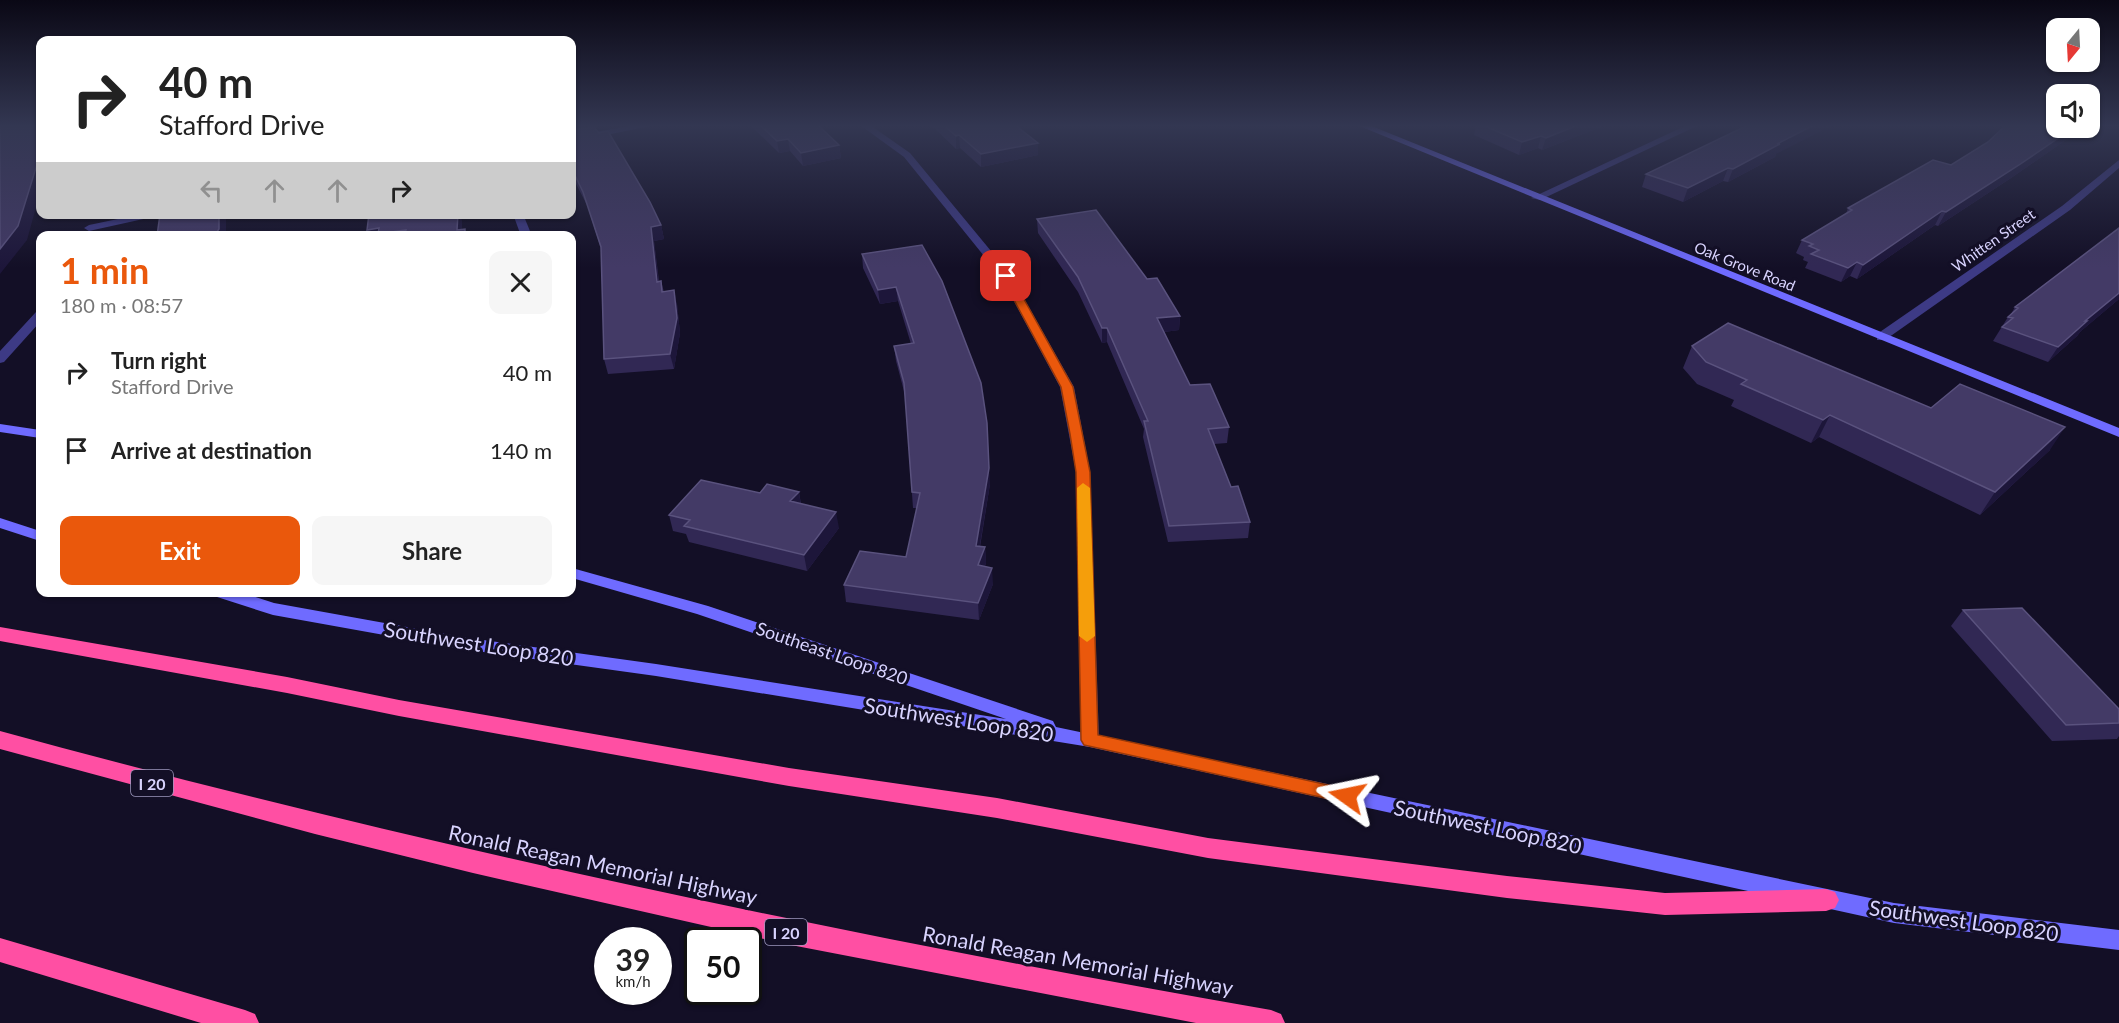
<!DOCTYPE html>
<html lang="en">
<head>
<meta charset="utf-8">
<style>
  body { margin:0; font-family:Lato,sans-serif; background:#f6f6f6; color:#222; height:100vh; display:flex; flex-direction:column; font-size:22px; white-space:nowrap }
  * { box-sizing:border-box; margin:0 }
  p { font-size:20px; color:#767676 }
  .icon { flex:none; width:33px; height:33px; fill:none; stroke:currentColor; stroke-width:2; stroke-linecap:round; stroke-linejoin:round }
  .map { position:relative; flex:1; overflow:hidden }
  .side { position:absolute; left:36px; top:231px; width:540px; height:366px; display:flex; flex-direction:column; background:#fff; border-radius:12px; box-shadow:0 2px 4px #0004 }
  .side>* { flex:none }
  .hud { position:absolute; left:36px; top:36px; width:540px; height:183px; border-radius:12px; box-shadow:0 2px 4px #0004; background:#fff; color:#222; overflow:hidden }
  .needle { width:39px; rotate:198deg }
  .controls { position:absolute; left:2046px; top:18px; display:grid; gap:12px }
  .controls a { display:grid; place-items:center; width:54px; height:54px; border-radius:12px; background:#fff; box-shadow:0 2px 4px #0004; font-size:30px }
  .speed { position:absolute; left:594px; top:927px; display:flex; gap:12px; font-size:30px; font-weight:700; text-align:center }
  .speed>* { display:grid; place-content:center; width:78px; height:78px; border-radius:50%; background:#fff; box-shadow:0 2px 4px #0004; line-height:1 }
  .speed small { font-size:15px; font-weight:400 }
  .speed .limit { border:3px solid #111; border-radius:9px; background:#fff; color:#111 }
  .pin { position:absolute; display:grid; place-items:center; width:51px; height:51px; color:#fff; margin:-26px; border-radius:12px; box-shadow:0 3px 9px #0006 }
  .me { position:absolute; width:66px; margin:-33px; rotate:282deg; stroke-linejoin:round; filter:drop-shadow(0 0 4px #0008) }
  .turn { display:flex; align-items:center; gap:21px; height:126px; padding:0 24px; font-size:27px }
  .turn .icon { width:78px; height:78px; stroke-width:2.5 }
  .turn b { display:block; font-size:42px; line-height:51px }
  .lanes { display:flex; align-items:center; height:57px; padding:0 24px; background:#0003; justify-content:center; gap:30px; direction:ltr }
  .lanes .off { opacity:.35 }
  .round { display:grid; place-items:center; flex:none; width:63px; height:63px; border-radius:12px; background:#f6f6f6 }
  .headline { display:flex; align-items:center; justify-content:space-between; height:102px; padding:0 24px }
  h1 { font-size:36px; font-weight:700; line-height:45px; color:#ea580c }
  .button { display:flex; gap:12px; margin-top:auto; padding:12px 24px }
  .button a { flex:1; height:69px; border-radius:12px; background:#ea580c; color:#fff; font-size:24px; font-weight:700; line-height:69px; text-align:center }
  .button a+a { background:#f6f6f6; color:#222 }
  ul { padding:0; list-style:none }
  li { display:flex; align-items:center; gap:18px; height:78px; padding:0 24px }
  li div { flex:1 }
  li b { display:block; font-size:22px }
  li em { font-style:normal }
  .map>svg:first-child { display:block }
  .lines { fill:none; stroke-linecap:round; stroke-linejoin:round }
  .street { fill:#3d3a85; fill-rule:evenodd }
  .secondary { fill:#6f6bff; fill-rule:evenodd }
  .highway { fill:#ff4fa3; fill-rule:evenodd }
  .wall { fill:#312854 }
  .shaded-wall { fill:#1d163a }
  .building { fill:#433a66; stroke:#5a527e; stroke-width:1.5 }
  .route { fill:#ea580c; stroke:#983908; stroke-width:1.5 }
  .slow { fill:#f59e0b }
  .labels { text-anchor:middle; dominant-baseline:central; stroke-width:6; stroke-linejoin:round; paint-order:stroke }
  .far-street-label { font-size:15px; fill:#d9d4ff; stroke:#130f26 }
  .shield { fill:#130f26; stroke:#9e99be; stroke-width:1.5 }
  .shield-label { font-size:16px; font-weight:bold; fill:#d9d4ff }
  .street-label { font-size:18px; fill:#d9d4ff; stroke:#130f26 }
  .near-street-label { font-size:21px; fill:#d9d4ff; stroke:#130f26 }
</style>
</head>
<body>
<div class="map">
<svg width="2119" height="1023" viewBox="0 0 2119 1023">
  <rect width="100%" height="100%" fill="#130f26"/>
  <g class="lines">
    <path class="street" d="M636,125H655L572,142V136Z
      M860,125H870L910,153L1010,274L1074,387L1090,472L1099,740L1097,745L1090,747L1083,745L1081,740L1076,472L1060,387L1001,277L904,157Z
      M1687,125H1699L1540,200L1531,198Z
      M2119,160V168L2070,210L1885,340H1877V334L2062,206Z
      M142,214H166L89,231L84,228L89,225Z
      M513,214H523L532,236H521Z
      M36,312H40V322L4,362L0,363V351Z"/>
    <path class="secondary" d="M1357,125H1369L2119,428V437Z
      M0,424L40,430V438L0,432Z
      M0,518L40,531V541L0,528Z
      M572,568L708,606L1053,721L1056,727L1894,903L2119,930V950L1894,923L1090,747L656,676L462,649L273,615L214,596L212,592H240L274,603L462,637L656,664L1006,719L697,614L572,578Z"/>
    <path class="highway" d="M0,627L287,677L399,700L789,768L997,798L1208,838L1507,876L1665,893L1826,889L1835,892L1839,900L1835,908L1826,911L1665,915L1507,898L1208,858L997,818L789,786L399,716L287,693L0,641Z
      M0,731C421,846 841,935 1271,1010L1281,1014L1285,1023H1196L791,945L473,873L315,834L0,749Z
      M0,938L245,1010L255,1014L259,1023H201L0,962Z"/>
  </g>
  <path class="wall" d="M572,125H591V127L661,225L664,239L654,241L659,281H661L664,292L677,304L680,333L674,369L608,374L604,359L601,249L587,205L575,182L572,183Z
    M750,125H818L839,145L841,158L803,166L790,151L779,153Z
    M931,125H1015L1038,155L981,167L960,148L956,149Z
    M1476,125H1606L1542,150L1538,148L1519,155L1474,135Z
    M2056,128H2083L2011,178L1938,226L1935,225L1857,279L1850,276L1841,282L1805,268L1808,262L1803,260L1804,257L1796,253L1802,240L1846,214L1848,208L1951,165Z
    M1776,154L1775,157L1728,182L1723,181L1683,202L1642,187L1646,174Z
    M1037,219L1147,279L1180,316L1179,330L1164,332L1190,385L1229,427L1227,443L1214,444L1231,487L1250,522L1248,538L1168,542L1143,437L1144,429L1107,342L1102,343L1078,292L1038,233Z
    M2119,228V299L2081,331L2077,336L2048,362L1993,341L2008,317L2011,314L2015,307Z
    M922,245L990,484L980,547H985L986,563L985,566L993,584L979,620L846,602L844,585L906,557L917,508H913L905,395L896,361L894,346L911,344L898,301L880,304L863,268L862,254Z
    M1692,346L1931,408L2050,450L1980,515L1819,437L1811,443L1731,406L1734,400L1697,384L1683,368Z
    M799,492L801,504L839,528L807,571L689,542L686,534L673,531L669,515L760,493Z
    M1963,610L2119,709V736L2117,739L2052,741L1951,626Z"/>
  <path class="shaded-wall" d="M572,125H591L592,130L572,134Z
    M1578,125H1606L1542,150L1546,138Z
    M1814,125H1833L1776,154L1775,157L1728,182L1733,169L1777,144Z
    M2073,128H2083L2011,178L1938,226L1946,212Z
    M959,135L960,148L956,149V136Z
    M1541,136L1538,148L1519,155L1522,142Z
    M788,139L790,151L779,153L777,141Z
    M1038,143V155L981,167V154Z
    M839,145L841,158L803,166L801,153Z
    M40,155V193L27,240L0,274V249Z
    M1728,168L1723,181L1683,202L1688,188Z
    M572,169L575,182L572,183Z
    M1942,211L1935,225L1857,279L1863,265Z
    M219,214H226V236H214Z
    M458,214H460L462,221V236L457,230Z
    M661,225L664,239L654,241L660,296L657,282L651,227Z
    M379,228L406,230L409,236H369L367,230Z
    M1857,262L1850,276L1841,282L1848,268Z
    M896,287L898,301L880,304L878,290Z
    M674,290L677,304L680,333L674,369L670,354Z
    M2119,293V299L2081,331L2077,336L2048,362L2058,347L2085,321Z
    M1180,316L1179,330L1156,333L1157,318Z
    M1102,328H1107V342L1102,343Z
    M1830,415L1819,437L1811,443L1823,420Z
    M987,423L990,484L977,562L976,546Z
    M2065,427L2050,450L1980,515L1995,492Z
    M799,492L801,507L790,501Z
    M836,512L839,528L807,571L804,555Z
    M985,547L986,563L979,582L978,565Z
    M992,568L993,584L979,620L978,603Z"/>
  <path class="building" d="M0,125H40V155L18,226L0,249Z
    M760,125H818L839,145L801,153L788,139L777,141Z
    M943,125H1015L1038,143L981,154L959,135L956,136Z
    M1482,125H1578L1546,138L1541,136L1522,142Z
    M1748,125H1814L1777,144H1780L1733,169L1728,168L1688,188L1646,174Z
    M2006,125H2056V128H2073L2019,165L1946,212L1942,211L1863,265L1857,262L1848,268L1811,254L1819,250L1809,246L1813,244L1802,240L1852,210L1848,208L1933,160L1951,165L1988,142Z
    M594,127L599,133L608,131L650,202L661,225L651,227L657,282L661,281L662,292L674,290L677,318L670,354L604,359L601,247L583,192L572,169V130Z
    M1096,210L1147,279L1157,278L1180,316L1157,318L1190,385L1210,384L1229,427L1208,429L1231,487L1238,486L1250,522L1169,526L1144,421H1148L1107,328H1102L1078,277L1037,219Z
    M160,214H219V229L214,236H157Z
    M369,214H458L457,230L465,229V236H405L406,230L378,234L379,228L367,230Z
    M2119,228V293L2085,321H2087L2058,347L2002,327L2013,318L2008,317L2018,308L2015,307Z
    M922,245L942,281L981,383L987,423L989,468L976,546L985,547L978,565L992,568L978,603L844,585L860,551L906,557L920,493L912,492L904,383L894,346L914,343L896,287L878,290L862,254Z
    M1728,323L1931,408L1960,384L2065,427L1995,492L1830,415L1823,420L1741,384L1747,380L1706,362L1692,346Z
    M701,480L760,493L767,484L799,492L790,501L836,512L804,555L684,526L690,520L669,515Z
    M2022,608L2119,709V723L2066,725L1963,610Z"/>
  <linearGradient id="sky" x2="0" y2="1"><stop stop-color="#0a0815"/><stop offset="0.47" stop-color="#333752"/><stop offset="1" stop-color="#333752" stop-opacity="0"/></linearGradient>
  <rect width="2119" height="268" fill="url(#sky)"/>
  <path class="route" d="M1006,273L1011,276L1073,387L1090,472L1098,735L1347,789L1353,791L1355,796L1353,801L1347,803L1084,745L1081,740L1076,472L1070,434L1061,387L1001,276Z"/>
  <path class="slow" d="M1083,483L1090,488L1095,636L1087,642L1079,636L1077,488Z"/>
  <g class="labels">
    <g class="far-street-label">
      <text transform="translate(1993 240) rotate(-35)">Whitten Street</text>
      <text transform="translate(1745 266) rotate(22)">Oak Grove Road</text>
    </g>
    <g class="shield">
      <rect x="131" y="770" width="42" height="26" rx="4.5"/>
      <rect x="765" y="919" width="42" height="26" rx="4.5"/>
    </g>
    <g class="shield-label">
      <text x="152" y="783">I 20</text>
      <text x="786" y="932">I 20</text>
    </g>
    <g class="street-label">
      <text transform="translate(832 653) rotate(19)">Southeast Loop 820</text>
    </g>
    <g class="near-street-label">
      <text transform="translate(479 643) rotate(9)">Southwest Loop 820</text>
      <text transform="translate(959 719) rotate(9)">Southwest Loop 820</text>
      <text transform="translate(1488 826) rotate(12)">Southwest Loop 820</text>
      <text transform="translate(603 864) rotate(12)">Ronald Reagan Memorial Highway</text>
      <text transform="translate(1964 920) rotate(8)">Southwest Loop 820</text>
      <text transform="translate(1078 960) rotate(10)">Ronald Reagan Memorial Highway</text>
    </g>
  </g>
</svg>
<div class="controls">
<a><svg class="needle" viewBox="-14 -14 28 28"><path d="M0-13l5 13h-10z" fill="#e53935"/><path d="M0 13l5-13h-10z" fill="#767676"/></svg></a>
<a><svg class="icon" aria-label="sound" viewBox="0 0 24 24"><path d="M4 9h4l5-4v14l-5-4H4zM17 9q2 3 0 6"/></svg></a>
</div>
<div class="speed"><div>39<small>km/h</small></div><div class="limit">50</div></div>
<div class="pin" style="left:1006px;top:276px;background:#d93025"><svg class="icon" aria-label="arrive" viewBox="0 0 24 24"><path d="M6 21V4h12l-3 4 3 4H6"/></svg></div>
<svg class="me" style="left:1347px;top:796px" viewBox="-20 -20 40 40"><path d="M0-17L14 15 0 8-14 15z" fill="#ea580c" stroke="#fff" stroke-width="4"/></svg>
<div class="hud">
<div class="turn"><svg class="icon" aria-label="right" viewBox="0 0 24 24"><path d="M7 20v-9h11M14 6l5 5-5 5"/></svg><div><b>40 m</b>Stafford Drive</div></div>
<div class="lanes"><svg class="icon off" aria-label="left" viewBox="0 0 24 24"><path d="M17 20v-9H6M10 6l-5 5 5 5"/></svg><svg class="icon off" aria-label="ahead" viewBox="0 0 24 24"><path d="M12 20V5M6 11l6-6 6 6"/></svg><svg class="icon off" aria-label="ahead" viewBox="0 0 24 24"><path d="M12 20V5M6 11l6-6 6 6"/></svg><svg class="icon" aria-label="right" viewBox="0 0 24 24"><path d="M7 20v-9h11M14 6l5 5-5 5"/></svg></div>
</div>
<section class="side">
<div class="headline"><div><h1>1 min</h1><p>180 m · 08:57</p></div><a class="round"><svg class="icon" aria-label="close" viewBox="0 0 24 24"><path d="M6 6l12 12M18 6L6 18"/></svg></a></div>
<ul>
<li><svg class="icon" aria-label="right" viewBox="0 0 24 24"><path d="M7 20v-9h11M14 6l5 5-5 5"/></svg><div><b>Turn right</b><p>Stafford Drive</p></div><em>40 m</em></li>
<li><svg class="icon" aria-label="arrive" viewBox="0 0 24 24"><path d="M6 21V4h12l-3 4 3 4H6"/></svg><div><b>Arrive at destination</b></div><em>140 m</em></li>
</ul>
<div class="button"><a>Exit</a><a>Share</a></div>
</section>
</div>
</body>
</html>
